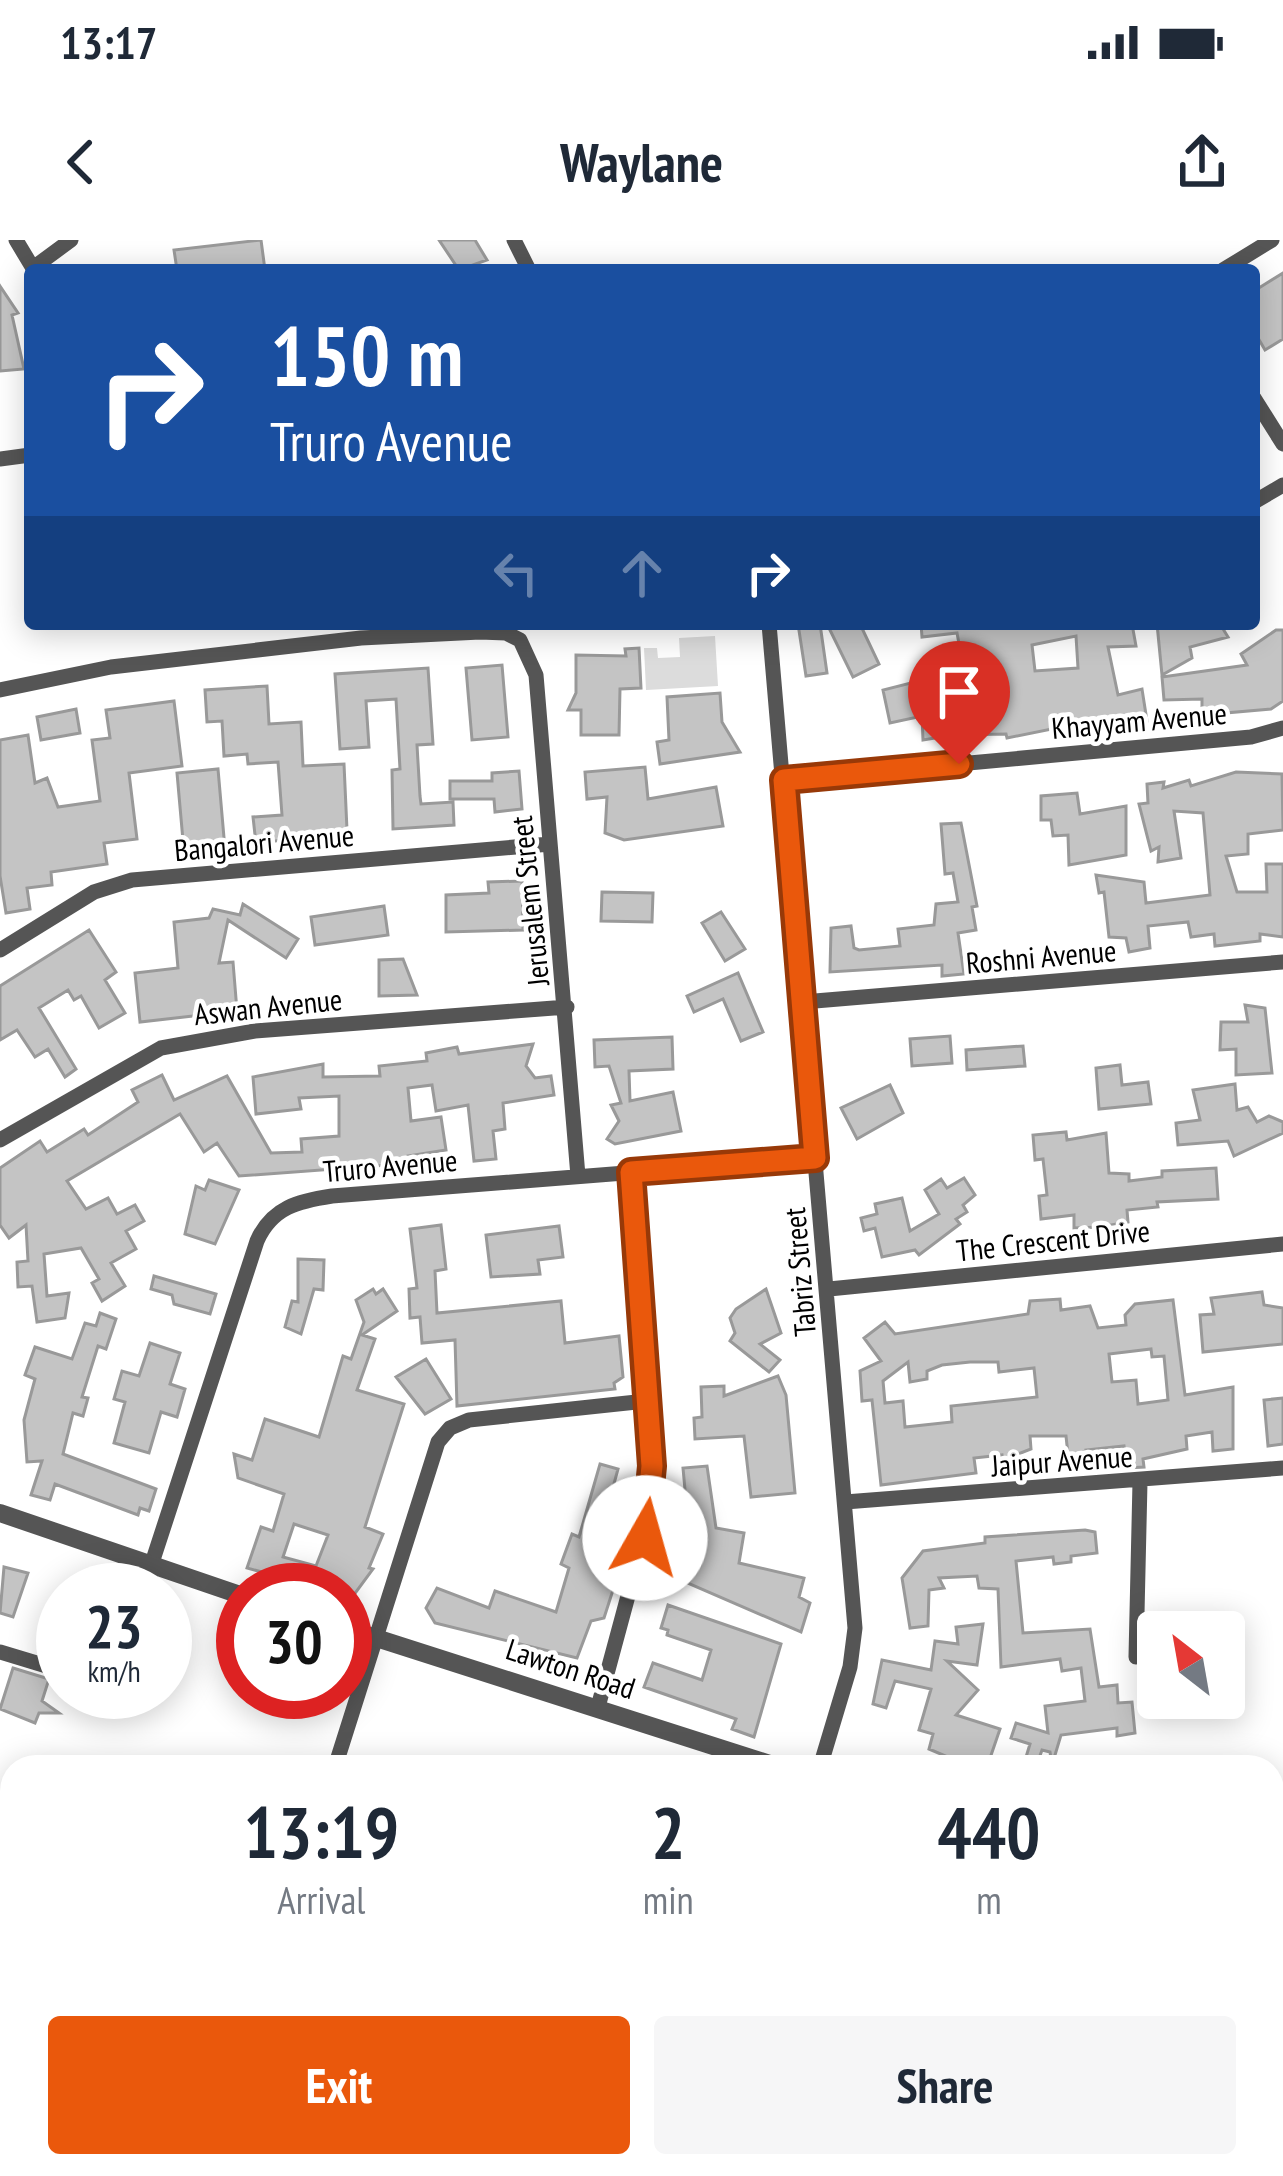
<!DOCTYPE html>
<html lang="en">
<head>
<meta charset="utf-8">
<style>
  body { margin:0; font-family:"PT Sans Narrow",sans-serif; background:#f6f6f7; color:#1f2937; height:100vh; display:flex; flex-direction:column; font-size:45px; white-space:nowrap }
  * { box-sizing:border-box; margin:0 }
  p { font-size:39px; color:#747a83 }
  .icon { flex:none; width:66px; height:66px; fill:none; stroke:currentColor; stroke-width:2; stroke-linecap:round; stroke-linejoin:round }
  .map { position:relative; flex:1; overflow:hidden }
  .side { position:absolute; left:0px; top:1515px; width:1284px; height:423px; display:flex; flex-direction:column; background:#fff; border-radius:36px 36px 0 0; box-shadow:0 6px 30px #0003 }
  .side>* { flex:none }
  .banner { position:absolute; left:24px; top:24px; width:1236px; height:366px; border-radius:12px; box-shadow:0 6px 30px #0003; background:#1a4fa0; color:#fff; overflow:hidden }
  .needle { width:78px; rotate:329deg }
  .fabs { position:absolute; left:1137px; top:1371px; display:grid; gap:24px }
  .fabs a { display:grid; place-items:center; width:108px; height:108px; border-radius:12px; background:#fff; box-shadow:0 6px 30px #0003; font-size:60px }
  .speed { position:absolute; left:36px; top:1323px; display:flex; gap:24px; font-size:60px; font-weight:700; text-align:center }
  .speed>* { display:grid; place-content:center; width:156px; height:156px; border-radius:50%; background:#fff; box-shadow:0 6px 30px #0003; line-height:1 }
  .speed small { font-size:30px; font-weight:400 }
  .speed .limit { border:18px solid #d22; background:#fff; color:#111 }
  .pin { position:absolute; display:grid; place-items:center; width:102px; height:102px; color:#fff; margin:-123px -51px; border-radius:50% 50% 50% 0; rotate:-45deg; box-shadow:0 0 12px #0007 }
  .pin .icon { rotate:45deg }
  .me { position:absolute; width:132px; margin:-66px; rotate:7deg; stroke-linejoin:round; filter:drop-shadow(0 0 9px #0008) }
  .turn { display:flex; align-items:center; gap:42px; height:252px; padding:0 48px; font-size:54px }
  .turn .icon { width:156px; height:156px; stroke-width:2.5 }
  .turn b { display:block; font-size:84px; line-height:102px }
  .lanes { display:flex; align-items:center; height:114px; padding:0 48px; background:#0003; justify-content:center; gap:60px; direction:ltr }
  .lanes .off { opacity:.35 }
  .eta { display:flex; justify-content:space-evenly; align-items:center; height:204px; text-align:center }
  .eta b { font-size:72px; font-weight:800; line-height:84px }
  .button { display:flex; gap:24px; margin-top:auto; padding:24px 48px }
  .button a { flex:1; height:138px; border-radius:12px; background:#ea580c; color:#fff; font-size:48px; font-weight:800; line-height:138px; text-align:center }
  .button a+a { background:#f6f6f7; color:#1f2937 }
  .status { display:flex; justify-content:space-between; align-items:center; height:84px; padding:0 60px; background:#fff; direction:ltr }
  .status svg { height:33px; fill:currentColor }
  header { display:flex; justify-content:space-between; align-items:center; height:156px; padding:0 48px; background:#fff; font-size:54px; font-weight:800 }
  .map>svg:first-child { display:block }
  .green { fill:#dcdcdc }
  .building { fill:#c4c4c4; stroke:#999; stroke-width:3; fill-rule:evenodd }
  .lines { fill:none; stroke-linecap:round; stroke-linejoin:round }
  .minor { stroke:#555; stroke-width:15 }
  .tertiary { stroke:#555; stroke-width:18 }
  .route-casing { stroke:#983908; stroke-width:30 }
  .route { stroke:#ea580c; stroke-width:21 }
  .labels { text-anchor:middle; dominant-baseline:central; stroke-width:9; stroke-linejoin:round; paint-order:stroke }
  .street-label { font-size:30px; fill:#000; stroke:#fff }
</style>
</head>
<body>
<div class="status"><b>13:17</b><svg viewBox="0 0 49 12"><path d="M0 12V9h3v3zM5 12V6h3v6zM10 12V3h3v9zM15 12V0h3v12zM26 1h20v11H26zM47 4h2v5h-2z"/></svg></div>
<header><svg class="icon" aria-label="back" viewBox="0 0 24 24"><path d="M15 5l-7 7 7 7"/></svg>Waylane<svg class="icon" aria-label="share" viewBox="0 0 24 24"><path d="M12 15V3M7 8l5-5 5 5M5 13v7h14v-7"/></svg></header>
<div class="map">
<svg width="1283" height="1936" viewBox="0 0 1283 1936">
  <rect width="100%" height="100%" fill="#fff"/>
  <path class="green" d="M715,396L718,446L646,450L644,408H657L658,418L680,417L679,398Z"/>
  <path class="building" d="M261,0L265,30H177L174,10Z
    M439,0H475L487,20L459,30Z
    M1283,33V99L1265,110L1254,91V51Z
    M0,46L18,73L12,75L24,129L0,131Z
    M798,384H820L827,433L806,436Z
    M827,384H860L879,424L853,437Z
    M921,384H1132L1136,406L1108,407L1118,455L1142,449L1147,481L1096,480L1007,498L1006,494L953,495L923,500L922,476L890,483L883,450L919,441L918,435L964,431L957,393L922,397ZM1076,396L1078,428L1035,431L1032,405Z
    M1157,384H1220L1228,397L1190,407L1192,418L1162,435Z
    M1276,390H1283V461L1271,469L1202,475V459L1164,460L1162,437L1247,425L1241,414Z
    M639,408L641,448L620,449L619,495H581V470H568L576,453V415L626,416L625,409Z
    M502,425L508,497L472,500L466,428Z
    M428,428L433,504L417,505L420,556L421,564L453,562L454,585L393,589L392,530L400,529L396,459L366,461L369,507L340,509L335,434Z
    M267,446L269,484L301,482L303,526L344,524L347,590L256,604L253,577L282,575L278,522L248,524L247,514L224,516L222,481L207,482L205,450Z
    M720,453L722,482L740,512L660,524L657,502L669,500L667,457Z
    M174,461L182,526L129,533L137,599L104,603L107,624L51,632L52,645L27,648L30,669L6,673L0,636V500L28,495L35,543L47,538L58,567L100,561L92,500L110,498L106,470Z
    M76,469L80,493L41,500L37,477Z
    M645,527L648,559L716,547L723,586L624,600L605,593L607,557L587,559L585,532Z
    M218,529L225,609L184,612L177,533Z
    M519,531L522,569L495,572L494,559H450V541H492V533Z
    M1236,532L1282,534L1283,590L1248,594V614L1226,616L1237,652H1267L1266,624H1283V697L1260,694V701L1215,706L1214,694L1191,697L1188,682L1148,686L1150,708L1129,712L1126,698L1109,697L1104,652L1099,653L1096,635L1144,642L1146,663L1210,655L1203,573L1174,571L1181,618L1158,622L1159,607L1151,611L1139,564L1148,563L1147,544L1164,542L1163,548L1189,540L1191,546Z
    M1077,553L1080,574L1126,566V615L1069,625L1068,595L1053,596L1051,580H1041V556Z
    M961,583L977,666L972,667L976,690L958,693L964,734L942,736V725L830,732L831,688L851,686L854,708L859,710L900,706L898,689L934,685L936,664L958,662L953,633L945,634L941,584Z
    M522,641L523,690L446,692V655L489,653L488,642Z
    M602,652L653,653L652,682L601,681Z
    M243,664L298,699L286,718L228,680L219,723L233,722L237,771L140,782L135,733L178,728L174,682L209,678L213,669L240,675Z
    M384,666L388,695L315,705L311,677Z
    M721,672L745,709L725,721L702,683Z
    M89,690L116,732L105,740L125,773L99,788L81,756L74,760L68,750L39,768L76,829L65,837L48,809L35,817L17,790L0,800V746Z
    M403,719L417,755L379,756V720Z
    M738,733L763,792L741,801L723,759L694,772L687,756Z
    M1245,765L1265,768L1272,833L1236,835V809L1220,810L1221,782H1248Z
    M950,796L952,823L912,826L910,799Z
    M672,797L673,829L629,831L630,861L673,852L681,891L615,904L607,899L619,881L611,865L621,863L609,826L595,827L594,800Z
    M533,804L526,826L535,838L551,836L554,855L503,863L505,889L493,891L496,919L474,921L468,865L436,871L432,845L408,848L411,881L441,877L446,910L408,916L410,929L391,931L388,925L239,936L217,903L204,912L180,874L67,941L86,969L108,958L117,974L135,965L144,981L126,991L136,1009L111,1023L125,1046L102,1061L92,1043L99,1039L81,1008L44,1014L47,1056L69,1053L65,1078L37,1082L32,1046L18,1047L17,1022L28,1021L26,985L9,998L0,985V928L40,901L47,912L84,889L88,895L138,862L132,850L162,835L174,860L227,836L271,913L302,912L301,899L339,896V856L299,858L301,869L256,874L253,837L323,824V837L380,836L379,826L427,821L426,813L457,807L459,814Z
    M1023,806L1025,826L967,830L966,810Z
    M1120,825L1122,845L1148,842L1151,864L1099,869L1096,828Z
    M1235,844L1237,870L1248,867L1257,882L1269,876L1283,882V893L1234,916L1228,901L1178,905L1176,883L1200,880L1193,850Z
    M890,845L903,873L857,899L841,868Z
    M1066,892L1067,900L1106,893L1109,933L1129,934V941L1162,937V931L1216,928L1218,959L1157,962L1158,967L1127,970L1128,982L1100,987L1074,988V975L1041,979L1039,956L1047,955L1043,919L1035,920L1033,895Z
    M964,938L975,955L963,965L967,972L956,979L960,984L919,1015L915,1010L882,1017L875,988L864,991L861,978L877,974L875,964L902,958L910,991L939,974L925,950L941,939L947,948Z
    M209,940L239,950L215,1004L185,994L196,946L205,950Z
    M441,985L446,1029L435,1031L437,1073L561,1061L565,1103L619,1096L623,1137L614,1143L615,1149L457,1166L455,1100L422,1103L420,1077L410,1078L409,1049L417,1048L410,989Z
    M559,986L563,1017L538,1020L540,1034L491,1037L486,995Z
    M298,1019L324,1020L323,1050L314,1049L301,1094L285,1087L292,1061L298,1062Z
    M154,1036L216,1054L210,1074L174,1064L172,1055L151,1049Z
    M373,1049L376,1054L383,1049L397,1071L362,1095L375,1099L357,1150L404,1164L365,1287L383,1294L369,1328L373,1329L345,1367V1350H328L298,1327L295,1341L247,1328L261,1287L273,1291L284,1254L238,1238L234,1214L252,1220L265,1179L319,1197L343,1116L351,1119L364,1082L356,1060ZM294,1284L328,1295L316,1326L283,1317Z
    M766,1049L781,1093L760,1104L780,1120L769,1132L730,1101L735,1093L730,1078L736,1069Z
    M1262,1052L1264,1065L1283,1068V1104L1203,1112L1200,1075L1214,1074L1211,1058Z
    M1060,1059L1061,1070L1090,1066L1098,1088L1126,1085L1125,1075L1135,1064L1173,1060L1185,1155L1233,1147V1209L1213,1211L1212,1192L1186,1196L1187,1209L1143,1219L1144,1227L1127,1228L1124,1206L1086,1210L1088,1222L1069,1224L1066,1196H1030L1031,1209L1018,1214L1020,1230L1004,1232L1002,1215L974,1218L976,1233L881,1245L872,1160L862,1161L860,1131L881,1121L864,1098L885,1082L895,1094L1028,1074L1030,1061ZM1151,1109L1152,1117L1164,1116L1168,1160L1138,1164L1136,1140L1112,1142L1109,1114ZM908,1122L910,1142L927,1139V1131L942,1125L970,1122H998L999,1132L1034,1128L1037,1157L951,1166L952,1182L905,1187L903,1161L885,1163L883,1141Z
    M100,1073L116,1079L106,1109L98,1106L82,1157L88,1158L83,1176L73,1173L63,1214L156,1249L149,1271L140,1268L138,1275L55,1244L50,1260L31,1255L42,1221L27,1222L24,1180L35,1139L25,1135L35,1107L72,1119L85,1083L96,1086Z
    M150,1103L180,1113L170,1144L185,1149L177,1177L161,1172L149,1213L114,1203L125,1162L114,1159L122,1131L139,1136Z
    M426,1119L451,1159L425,1174L396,1137Z
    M778,1136L786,1155L795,1253L751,1257L744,1196L695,1199L694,1178L702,1177L701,1147L724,1146V1156Z
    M1283,1158V1204L1268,1206L1264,1160Z
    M600,1224L618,1229L612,1251L639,1259L640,1266L604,1378L591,1381L577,1418L435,1383L426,1368L437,1348L489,1368L495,1351L556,1372L569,1328L561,1324L572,1294L579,1297Z
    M707,1226L716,1288L744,1293L739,1323L804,1338L799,1357L810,1363L801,1392L669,1335L678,1310L675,1283L688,1282L683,1228Z
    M1085,1290L1095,1292L1097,1313L1071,1316V1322L1054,1324L1053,1317L1016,1321L1023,1393L1090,1389L1099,1447L1117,1445L1118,1463L1132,1462L1135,1493L1117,1496V1488L1061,1495L1052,1525L1050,1512L1042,1510L1036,1527H1023L1030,1504L1011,1498L1016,1483L1048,1493L1045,1466L1085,1461L1081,1428L1062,1431L1060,1419L1001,1427L998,1349L979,1348L977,1336L939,1338L944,1348L929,1350L928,1386L910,1388L902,1338L923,1311L985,1303V1297Z
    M4,1327L28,1333L13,1377L0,1373Z
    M668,1365L781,1404L754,1497L732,1489L736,1479L644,1447L653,1423L702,1440L711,1410L667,1395L668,1390L661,1388Z
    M983,1384L977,1425L947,1421L978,1450L956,1475L1000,1489L987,1527H945L948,1517L929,1509L933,1494L919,1490L931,1449L895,1441L886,1468L873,1464L882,1420L931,1430L935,1401L958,1404L956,1387Z
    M13,1428L49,1439L42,1461L59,1473H39L35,1483L0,1469Z"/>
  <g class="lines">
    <path class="minor" d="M16,0L34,30
      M514,0L529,30
      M33,28L71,0
      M1223,30L1272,0
      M1254,158L1283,204
      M0,219L30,215
      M1254,262L1283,245
      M769,384L855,1388L850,1427L820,1527
      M0,450L111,427L361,398L480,392L506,393L520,400L536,435L578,936
      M784,540L1251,497L1283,488
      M0,710L94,652L132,640L550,604
      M803,762L1283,722
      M0,900L161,808L255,791L567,767
      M829,1049L1283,1004
      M845,1262L1283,1228
      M150,1350L151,1326L257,1001C272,967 299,961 332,956L815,918
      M0,1412L63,1431
      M1136,1417L1140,1242
      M598,1467L652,1267L631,932
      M335,1527L438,1202L450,1188L469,1180L646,1161
      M0,1573L12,1577"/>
    <path class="tertiary" d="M0,1273L243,1356
      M345,1388L779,1527
      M1272,1691L1283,1694"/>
  </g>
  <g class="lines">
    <defs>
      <path id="route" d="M645,1298L652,1226L631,932L815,918L784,540L959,524"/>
    </defs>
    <use href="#route" class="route-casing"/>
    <use href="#route" class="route"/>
  </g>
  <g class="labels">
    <g class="street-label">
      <text transform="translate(1139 480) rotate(-5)">Khayyam Avenue</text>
      <text transform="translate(264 602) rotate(-5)">Bangalori Avenue</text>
      <text transform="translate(529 661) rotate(-96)">Jerusalem Street</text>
      <text transform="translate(1041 716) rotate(-5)">Roshni Avenue</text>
      <text transform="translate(268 766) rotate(-6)">Aswan Avenue</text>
      <text transform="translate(390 925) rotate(-5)">Truro Avenue</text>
      <text transform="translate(1053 1000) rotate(-6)">The Crescent Drive</text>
      <text transform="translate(799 1032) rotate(-95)">Tabriz Street</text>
      <text transform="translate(1062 1220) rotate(-4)">Jaipur Avenue</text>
      <text transform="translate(571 1428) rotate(18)">Lawton Road</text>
    </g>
  </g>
</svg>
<div class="fabs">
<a><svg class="needle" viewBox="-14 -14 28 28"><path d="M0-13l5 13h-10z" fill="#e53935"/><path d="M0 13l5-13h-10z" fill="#747a83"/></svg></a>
</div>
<div class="speed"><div>23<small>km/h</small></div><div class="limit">30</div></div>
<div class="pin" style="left:959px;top:524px;background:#d93025"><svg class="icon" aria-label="arrive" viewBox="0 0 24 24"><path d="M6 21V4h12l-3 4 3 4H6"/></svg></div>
<svg class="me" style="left:645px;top:1298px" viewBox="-20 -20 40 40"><circle r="19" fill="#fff"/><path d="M0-13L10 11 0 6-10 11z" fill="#ea580c"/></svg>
<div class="banner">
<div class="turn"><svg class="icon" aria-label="right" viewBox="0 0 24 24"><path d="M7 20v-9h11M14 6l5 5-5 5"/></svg><div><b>150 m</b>Truro Avenue</div></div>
<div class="lanes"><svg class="icon off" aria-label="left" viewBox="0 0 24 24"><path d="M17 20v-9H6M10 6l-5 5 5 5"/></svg><svg class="icon off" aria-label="ahead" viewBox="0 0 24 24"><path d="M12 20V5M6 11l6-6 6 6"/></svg><svg class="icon" aria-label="right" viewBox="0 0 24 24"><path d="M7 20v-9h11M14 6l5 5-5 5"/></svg></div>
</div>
<section class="side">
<div class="eta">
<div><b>13:19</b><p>Arrival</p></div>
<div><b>2</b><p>min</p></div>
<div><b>440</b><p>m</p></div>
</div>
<div class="button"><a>Exit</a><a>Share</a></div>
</section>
</div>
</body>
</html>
